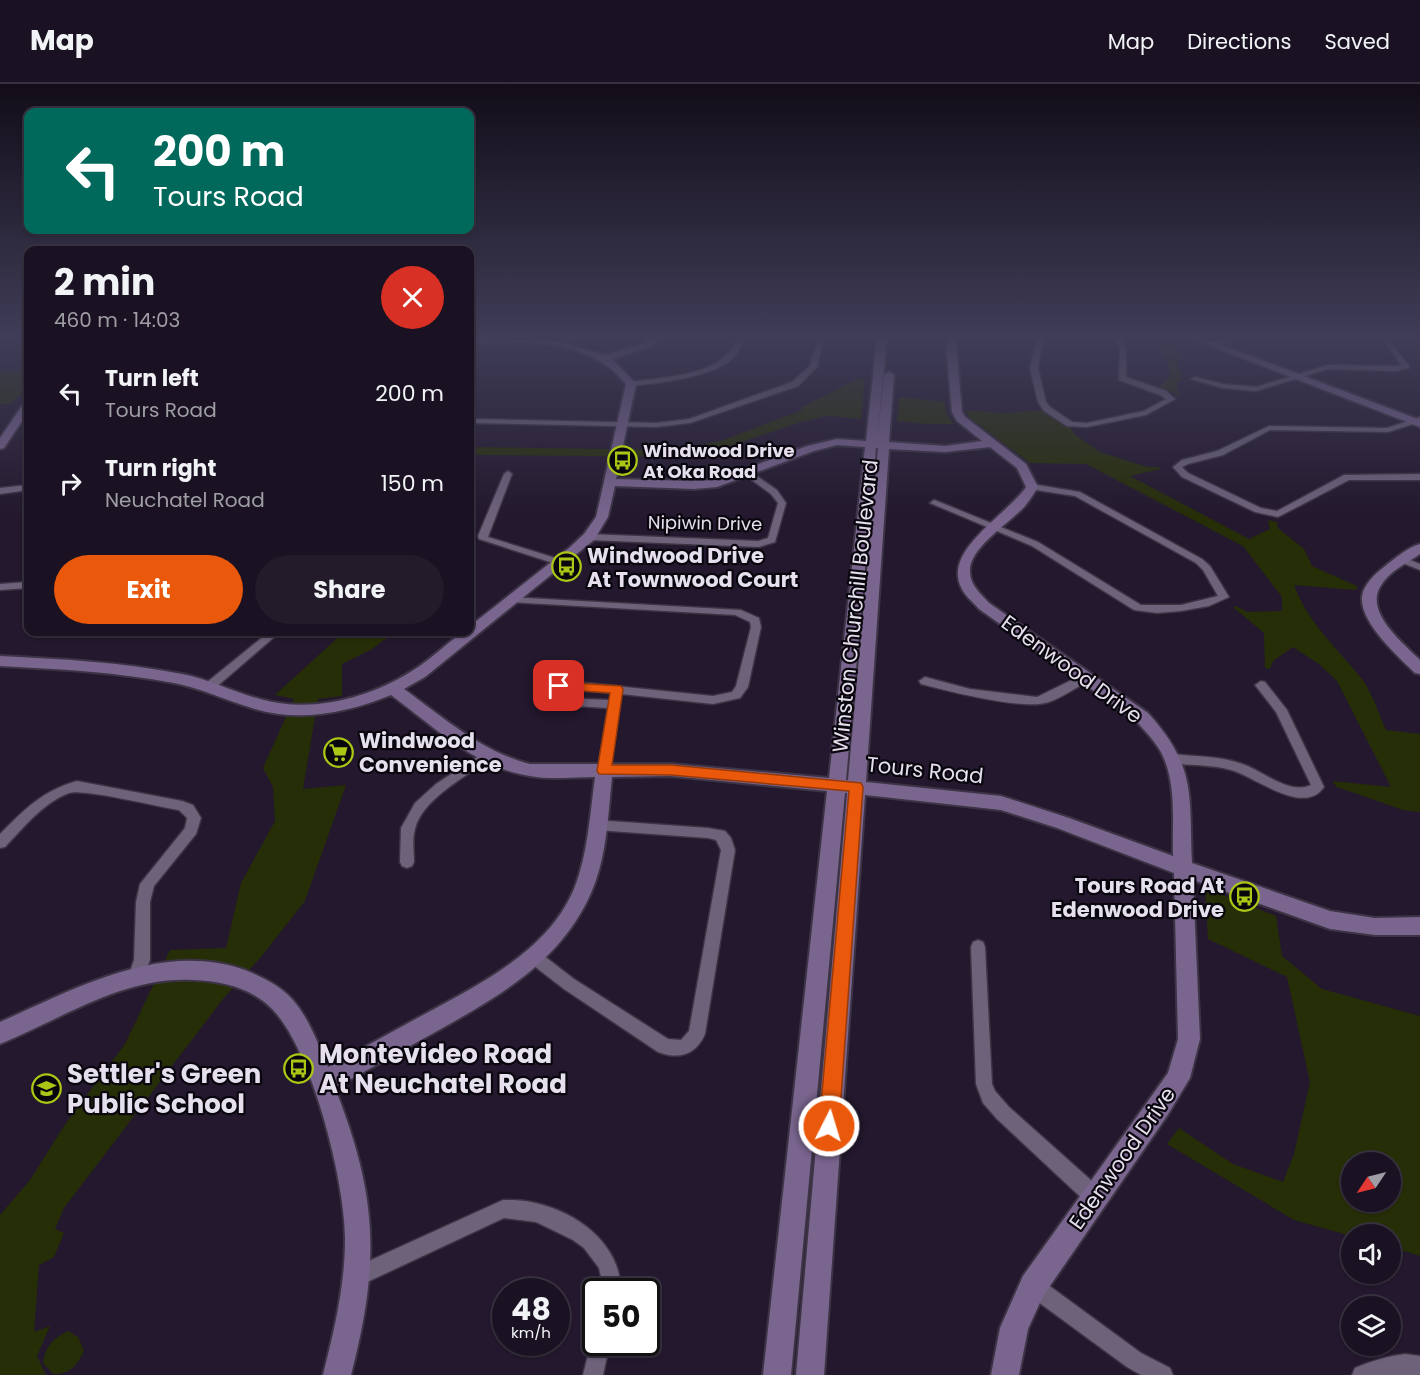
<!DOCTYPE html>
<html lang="en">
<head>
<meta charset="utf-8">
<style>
  body { margin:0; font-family:Poppins,sans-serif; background:#231b2a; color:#f1f3f6; height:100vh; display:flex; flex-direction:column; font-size:22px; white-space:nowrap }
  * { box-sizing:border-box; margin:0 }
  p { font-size:20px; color:#9f9ea5 }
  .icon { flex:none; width:33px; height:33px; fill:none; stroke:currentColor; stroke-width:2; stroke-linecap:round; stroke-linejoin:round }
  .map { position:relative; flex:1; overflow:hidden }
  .panel { position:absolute; left:24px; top:162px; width:450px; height:390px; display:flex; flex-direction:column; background:#1a1222; border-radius:12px; box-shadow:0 2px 4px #0004,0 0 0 2px #383240 }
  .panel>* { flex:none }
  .top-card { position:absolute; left:24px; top:24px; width:450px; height:126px; border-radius:12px; box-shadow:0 2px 4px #0004,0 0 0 2px #383240; background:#00695c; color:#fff; overflow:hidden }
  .needle { width:39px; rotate:235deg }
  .buttons { position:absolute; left:1341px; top:1068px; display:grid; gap:12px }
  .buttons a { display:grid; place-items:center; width:60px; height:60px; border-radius:50%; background:#1a1222; box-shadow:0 2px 4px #0004,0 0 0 2px #383240; font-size:30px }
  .speed { position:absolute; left:492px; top:1194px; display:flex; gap:12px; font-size:30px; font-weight:700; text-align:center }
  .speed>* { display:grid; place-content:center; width:78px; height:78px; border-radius:50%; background:#1a1222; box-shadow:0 2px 4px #0004,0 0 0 2px #383240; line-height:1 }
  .speed small { font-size:15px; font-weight:400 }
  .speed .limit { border:3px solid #111; border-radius:9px; background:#fff; color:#111 }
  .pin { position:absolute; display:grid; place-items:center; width:51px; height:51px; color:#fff; margin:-26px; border-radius:12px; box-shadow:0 3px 9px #0006 }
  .me { position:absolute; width:66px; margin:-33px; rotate:5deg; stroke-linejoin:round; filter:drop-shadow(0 0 4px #0008) }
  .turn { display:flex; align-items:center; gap:21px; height:126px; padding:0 30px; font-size:27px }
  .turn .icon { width:78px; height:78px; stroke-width:2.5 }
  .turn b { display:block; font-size:42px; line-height:51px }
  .round { display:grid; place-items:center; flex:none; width:63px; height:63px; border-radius:32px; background:#231b2a }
  .headline { display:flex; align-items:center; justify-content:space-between; height:102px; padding:0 30px }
  h1 { font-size:36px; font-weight:700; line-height:45px }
  .primary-button { display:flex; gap:12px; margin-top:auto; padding:12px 30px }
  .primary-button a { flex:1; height:69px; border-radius:36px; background:#ea580c; color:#fff; font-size:24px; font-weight:700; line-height:69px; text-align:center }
  .primary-button a+a { background:#231b2a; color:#f1f3f6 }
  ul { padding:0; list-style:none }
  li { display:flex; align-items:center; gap:18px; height:90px; padding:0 30px }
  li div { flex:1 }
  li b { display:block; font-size:22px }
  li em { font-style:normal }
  header { display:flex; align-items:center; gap:36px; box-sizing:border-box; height:84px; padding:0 30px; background:#1a1222; border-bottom:2px solid #383240 }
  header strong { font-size:28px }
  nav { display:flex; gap:33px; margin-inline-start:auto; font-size:21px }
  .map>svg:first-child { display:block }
  .green { fill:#262e07; fill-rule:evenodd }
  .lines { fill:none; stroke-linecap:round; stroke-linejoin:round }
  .street-casing { stroke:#3c3445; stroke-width:3 }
  .secondary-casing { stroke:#3c3445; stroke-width:4 }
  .street { fill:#6e627b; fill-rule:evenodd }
  .secondary { fill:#7a658f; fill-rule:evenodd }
  .route { fill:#ea580c; stroke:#983908; stroke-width:1.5 }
  .labels { text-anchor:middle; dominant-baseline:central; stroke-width:4.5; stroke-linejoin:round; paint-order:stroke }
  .far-poi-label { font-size:18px; font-weight:bold; fill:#e6dfed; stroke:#0a060e; text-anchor:start }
  .far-street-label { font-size:18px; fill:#e6dfed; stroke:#0a060e }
  .poi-label { font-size:21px; font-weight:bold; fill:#e6dfed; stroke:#0a060e; text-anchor:start }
  .street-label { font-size:21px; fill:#e6dfed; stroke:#0a060e }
  .near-poi-label { font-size:26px; font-weight:bold; fill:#e6dfed; stroke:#0a060e; text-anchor:start }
</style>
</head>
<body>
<header>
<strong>Map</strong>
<nav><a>Map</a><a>Directions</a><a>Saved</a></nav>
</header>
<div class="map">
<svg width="1420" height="1291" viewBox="0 0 1420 1291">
  <rect width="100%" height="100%" fill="#23182d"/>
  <path class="green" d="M1157,254L1188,256L1172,261L1181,273L1177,275L1179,287L1183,290L1180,293L1182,295L1176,299L1179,311L1159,303L1170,292L1166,269Z
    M0,287H28V305L10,320H0Z
    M859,294L865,296L861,335L827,332L801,338L697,373L477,371L470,376V363L672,366L721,357L802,326V323Z
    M899,313L945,318L946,330L954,340H928L897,337Z
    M965,326L1003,329L1043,326L1070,342L1074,350L1100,368L1147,383H1159L1161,385L1130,392L1249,455L1270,445L1268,436L1277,438L1278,444L1304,465L1312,482L1357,502L1356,506L1294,501C1308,539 1337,564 1362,595C1372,609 1379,630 1386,646L1420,650V728L1403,726L1337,703L1332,697L1391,703L1337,597L1319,580L1293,563L1273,577L1270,585L1265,584L1264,549L1233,523L1236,522L1247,528L1282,527V513L1243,462L1086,380L1030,379L969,333Z
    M344,548H395L372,565L342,580V612L318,615L303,705L346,701L305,817L261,873L223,915L64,1124L55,1145L64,1149L54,1173L39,1181L34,1248L50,1242L37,1272L46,1291H0V1131L30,1096L66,1039L125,960L170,866L226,864L241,799L275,737L273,703L263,684L294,615L275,611Z
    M1205,804L1276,832L1282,872L1322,905L1420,932V1172L1391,1163L1390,1150L1351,1152L1294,1136L1167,1060L1179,1044L1233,1080L1283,1098L1294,1070L1310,998L1287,893L1208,855ZM1352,1078H1390V1118H1352Z
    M68,1247L78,1253L84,1267C77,1281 70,1291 53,1290L43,1279C46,1262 52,1255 68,1247Z"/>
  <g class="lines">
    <defs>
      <path id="street" d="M565,254H572L563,262H559V260Z
        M737,254H743C742,259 741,264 738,268C723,293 658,299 631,302L627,300C635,296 646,296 655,295C683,291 727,286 737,254Z
        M818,254H824L817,283L798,302L690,339L656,343L470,339V335L656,339L689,335L792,298L810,282Z
        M1037,254H1043L1038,284L1046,318L1050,323L1072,338L1087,339L1144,327L1166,315L1160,311L1119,296L1120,264L1115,254H1121L1126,264V293L1166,307L1175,315L1146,331L1087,343L1067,342L1044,327L1038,318L1030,284Z
        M1227,254H1237L1215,263L1210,262Z
        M1379,254L1388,255L1409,282V284L1396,287L1328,285L1256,307L1223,304L1191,295L1195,293L1223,300L1256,303L1328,281L1402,282L1384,257Z
        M1420,333V338L1388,348L1270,346L1223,371L1188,380L1182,383L1188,389L1261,424L1277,427L1344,391L1420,390V396H1349L1278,433L1255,428L1182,393L1173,383L1182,376L1217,367L1269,342L1387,344Z
        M748,386L777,406L786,419L775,458L759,463L589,456L584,453L589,450L758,457L768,454L778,419L771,410L745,391L744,389Z
        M508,387L512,390L488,453L562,476V480H556L479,455L478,452L504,390Z
        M1032,400L1080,408L1202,475L1210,482L1229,513L1209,522L1181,527L1157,529L1134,526L1032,462L930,419L934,416L937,417L1038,458L1141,521H1181L1218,512L1203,486L1196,479L1075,412L1029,405V401Z
        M28,401V406L0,410V404Z
        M1403,473L1420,480V486L1400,478V474Z
        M28,498V504L0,506V500Z
        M510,513L741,526L759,534L761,543L748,603L740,614L713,620L621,610L610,686L608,689H600L598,686L608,624L557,621C551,619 548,615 545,610C551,601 557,598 567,597L713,612L732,608L736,602L751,543L750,538L735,531L506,518L505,516ZM562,605H567L612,609L610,616L563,614L558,610Z
        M269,548H280L214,605H206L204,602L206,599Z
        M1086,589L1090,590L1092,593L1090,596C1077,603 1063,613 1049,618C1024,627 948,607 921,600L919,597L925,593L970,605L1037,613Z
        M1261,597L1265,598L1287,626L1324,703C1304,733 1254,692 1231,686C1213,681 1193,681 1175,680L1171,678L1169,675L1171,672L1175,670C1198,673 1223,672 1245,681C1264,688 1290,711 1311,701L1276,628L1255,601Z
        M486,667L490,669L492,672L490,675C467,692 422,715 415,745C412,755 414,767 414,778L412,782L407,784L402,782L400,778L401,744L415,719L436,700Z
        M77,697L182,717L193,721L201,734L196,750L154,802L150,818V876L141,898L136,900L131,898L128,893L134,876L136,818L140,800L185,744L187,734L179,726C159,723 83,704 69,709C43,719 24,743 5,763L0,764V750C25,725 42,707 77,697Z
        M596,736L708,744L725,747L731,754L735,766L705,950C696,971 679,976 658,968L564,905L529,878L526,873L529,868L534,866L539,868L574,895L668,955L681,956L689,947L721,766L716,756L708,754L596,746L591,745L589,741L591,737Z
        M978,856L983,858L985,863L992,1000L995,1007L1009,1023L1102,1106L1104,1113L1102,1120L1095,1122L1088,1120L997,1035L983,1019L976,1000L971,863L973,858Z
        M503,1116C512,1116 522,1116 531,1118C576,1127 621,1159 621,1208H601V1193L599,1184L584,1164L573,1156L536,1138L504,1134L363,1200L356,1203L349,1200L346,1193L349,1186Z
        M1033,1192L1040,1195L1141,1269L1170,1284L1173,1291H1141L1127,1283L1026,1209L1023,1202L1026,1195Z
        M596,1250V1258H610L603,1291H583L593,1251Z
        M1405,1270L1420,1272V1291H1352L1355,1284C1371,1277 1388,1272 1405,1270Z"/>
      <path id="secondary" d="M470,254L555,257L605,271L644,259L651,254H662L650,263L612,275L636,300L616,395L694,397L715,396L807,362L837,355L866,357L877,254H887L877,357L884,291L889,288L894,291L889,358L945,362L982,357L957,337L952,328L946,260L951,254H960L956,260L962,328L965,333L1026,380L1038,403C1034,409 1030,416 1025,422C1010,439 968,464 970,488C970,501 981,510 989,519L1148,629C1197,683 1189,711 1192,779L1330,827L1375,834L1420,833V851H1375L1330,845L1193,796L1200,955L1190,994L1167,1032L1043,1212L1028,1245L1019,1291H991L1000,1244L1023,1192L1168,989L1178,955L1174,789L1057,744L1001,726L865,711L824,1291H796L847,709H845L791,1291H763L827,707L671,692L612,693C608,731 607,773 591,809C561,877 501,911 439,946C404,965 370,985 335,1004C378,1113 380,1178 351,1291H323C334,1247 345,1202 345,1156C346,1101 311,959 269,922C248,903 221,897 193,896C123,892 62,935 0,960V938C74,905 162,856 245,886C262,893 279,901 292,915C309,934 318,960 328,983C360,966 391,948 423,931C480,900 548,867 574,805C588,770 590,730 595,693C573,693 551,696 530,692C476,684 433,642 391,611C347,629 298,639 252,624C225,616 201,604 174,599C116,588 58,585 0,582V572C61,575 121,578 182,590C209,595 233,608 260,615C311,630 369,614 412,587C430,576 446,560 463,548H470V542L569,464L584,450L596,433L626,300C589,253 524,258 470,260ZM837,361L865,363L829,694L671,680H530C482,668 443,633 404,605L425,593L594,456L608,433L615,402L694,405L717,403L814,367ZM990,363L1017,384L1026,403C1007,431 943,466 961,503C964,511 973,518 979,525L1136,637C1145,647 1156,658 1162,670C1177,701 1172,739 1173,772L1069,734L1001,712L866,698L889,365L945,368ZM876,364H878L848,696H846Z
        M1190,254H1203L1420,336V343Z
        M28,318V328L4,364L0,365V354L24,319Z
        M1420,460V470C1407,479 1388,488 1380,503C1365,529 1404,560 1420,576V590L1415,589C1398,572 1359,538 1362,512C1364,500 1375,490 1384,483C1394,475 1408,463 1420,460Z"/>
    </defs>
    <use href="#street" class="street-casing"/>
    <use href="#secondary" class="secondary-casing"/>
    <use href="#street" class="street"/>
    <use href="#secondary" class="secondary"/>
  </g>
  <linearGradient id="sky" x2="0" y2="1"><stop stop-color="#130d19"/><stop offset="0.58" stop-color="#3f3d57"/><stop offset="1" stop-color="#3f3d57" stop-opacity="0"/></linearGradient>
  <rect width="1420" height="435" fill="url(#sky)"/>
  <path class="route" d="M559,598L621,602L623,605L612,681H671L861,699L863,703L839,1042L836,1050L829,1052L822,1050L819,1042L849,707L671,691L599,690L597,687L610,609L555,605L553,602Z"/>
  <defs>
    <symbol id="bus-ring" viewBox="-11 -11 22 22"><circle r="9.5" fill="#0a060e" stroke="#abc716" stroke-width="1.5"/><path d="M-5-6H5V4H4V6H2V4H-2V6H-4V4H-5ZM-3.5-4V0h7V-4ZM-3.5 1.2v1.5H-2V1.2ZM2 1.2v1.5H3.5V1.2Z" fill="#abc716"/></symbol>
    <symbol id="supermarket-ring" viewBox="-11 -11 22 22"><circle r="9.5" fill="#0a060e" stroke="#abc716" stroke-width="1.5"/><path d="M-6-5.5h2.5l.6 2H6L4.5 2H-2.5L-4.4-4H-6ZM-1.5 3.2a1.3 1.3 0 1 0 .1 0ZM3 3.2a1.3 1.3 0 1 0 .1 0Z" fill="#abc716"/></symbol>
    <symbol id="school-ring" viewBox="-11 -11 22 22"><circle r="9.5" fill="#0a060e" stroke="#abc716" stroke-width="1.5"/><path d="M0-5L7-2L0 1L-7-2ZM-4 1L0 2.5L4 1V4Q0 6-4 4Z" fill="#abc716"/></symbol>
  </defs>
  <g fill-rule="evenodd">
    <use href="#bus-ring" x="606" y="360" width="33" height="33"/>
    <use href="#bus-ring" x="550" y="466" width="33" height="33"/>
    <use href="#supermarket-ring" x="322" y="652" width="33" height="33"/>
    <use href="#bus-ring" x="1228" y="796" width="33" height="33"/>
    <use href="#bus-ring" x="282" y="968" width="33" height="33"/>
    <use href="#school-ring" x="30" y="988" width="33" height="33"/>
  </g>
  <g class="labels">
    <g class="far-poi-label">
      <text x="643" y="366">Windwood Drive<tspan x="643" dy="21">At Oka Road</tspan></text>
    </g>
    <g class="far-street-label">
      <text transform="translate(705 439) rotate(1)">Nipiwin Drive</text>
    </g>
    <g class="poi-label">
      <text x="587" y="471">Windwood Drive<tspan x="587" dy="24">At Townwood Court</tspan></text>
      <text x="359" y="656">Windwood<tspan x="359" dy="24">Convenience</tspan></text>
      <text x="1224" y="801" text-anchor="end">Tours Road At<tspan x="1224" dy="24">Edenwood Drive</tspan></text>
    </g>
    <g class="street-label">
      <text transform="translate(855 522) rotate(-84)">Winston Churchill Boulevard</text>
      <text transform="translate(1072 585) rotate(36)">Edenwood Drive</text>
      <text transform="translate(925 686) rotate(6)">Tours Road</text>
      <text transform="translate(1122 1074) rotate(-55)">Edenwood Drive</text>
    </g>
    <g class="near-poi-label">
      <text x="319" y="970">Montevideo Road<tspan x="319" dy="30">At Neuchatel Road</tspan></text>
      <text x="67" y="990">Settler's Green<tspan x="67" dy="30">Public School</tspan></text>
    </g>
  </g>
</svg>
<div class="buttons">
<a><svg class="needle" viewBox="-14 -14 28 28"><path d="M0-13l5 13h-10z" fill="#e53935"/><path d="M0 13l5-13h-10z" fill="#9f9ea5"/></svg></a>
<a><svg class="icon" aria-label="sound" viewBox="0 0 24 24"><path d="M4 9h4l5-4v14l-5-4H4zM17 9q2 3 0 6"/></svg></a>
<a><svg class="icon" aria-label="layers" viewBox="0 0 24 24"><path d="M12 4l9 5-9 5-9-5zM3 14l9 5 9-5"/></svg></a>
</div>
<div class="speed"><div>48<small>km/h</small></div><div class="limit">50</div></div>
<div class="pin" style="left:559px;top:602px;background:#d93025"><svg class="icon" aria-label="arrive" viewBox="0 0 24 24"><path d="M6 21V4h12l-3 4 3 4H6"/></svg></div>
<svg class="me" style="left:829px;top:1042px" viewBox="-20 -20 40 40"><circle r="17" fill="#ea580c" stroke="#fff" stroke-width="3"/><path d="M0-11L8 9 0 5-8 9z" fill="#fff"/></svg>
<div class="top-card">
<div class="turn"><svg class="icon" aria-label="left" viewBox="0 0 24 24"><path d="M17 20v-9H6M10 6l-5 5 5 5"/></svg><div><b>200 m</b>Tours Road</div></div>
</div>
<section class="panel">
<div class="headline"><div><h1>2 min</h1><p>460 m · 14:03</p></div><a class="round" style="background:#d93025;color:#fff"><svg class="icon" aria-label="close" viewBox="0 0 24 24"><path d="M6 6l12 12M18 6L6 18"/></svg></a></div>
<ul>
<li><svg class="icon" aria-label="left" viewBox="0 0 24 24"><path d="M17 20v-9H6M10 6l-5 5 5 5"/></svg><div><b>Turn left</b><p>Tours Road</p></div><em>200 m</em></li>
<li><svg class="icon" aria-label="right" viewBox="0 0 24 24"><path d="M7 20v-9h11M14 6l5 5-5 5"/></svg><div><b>Turn right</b><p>Neuchatel Road</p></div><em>150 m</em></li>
</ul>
<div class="primary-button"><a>Exit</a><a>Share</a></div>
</section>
</div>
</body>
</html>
